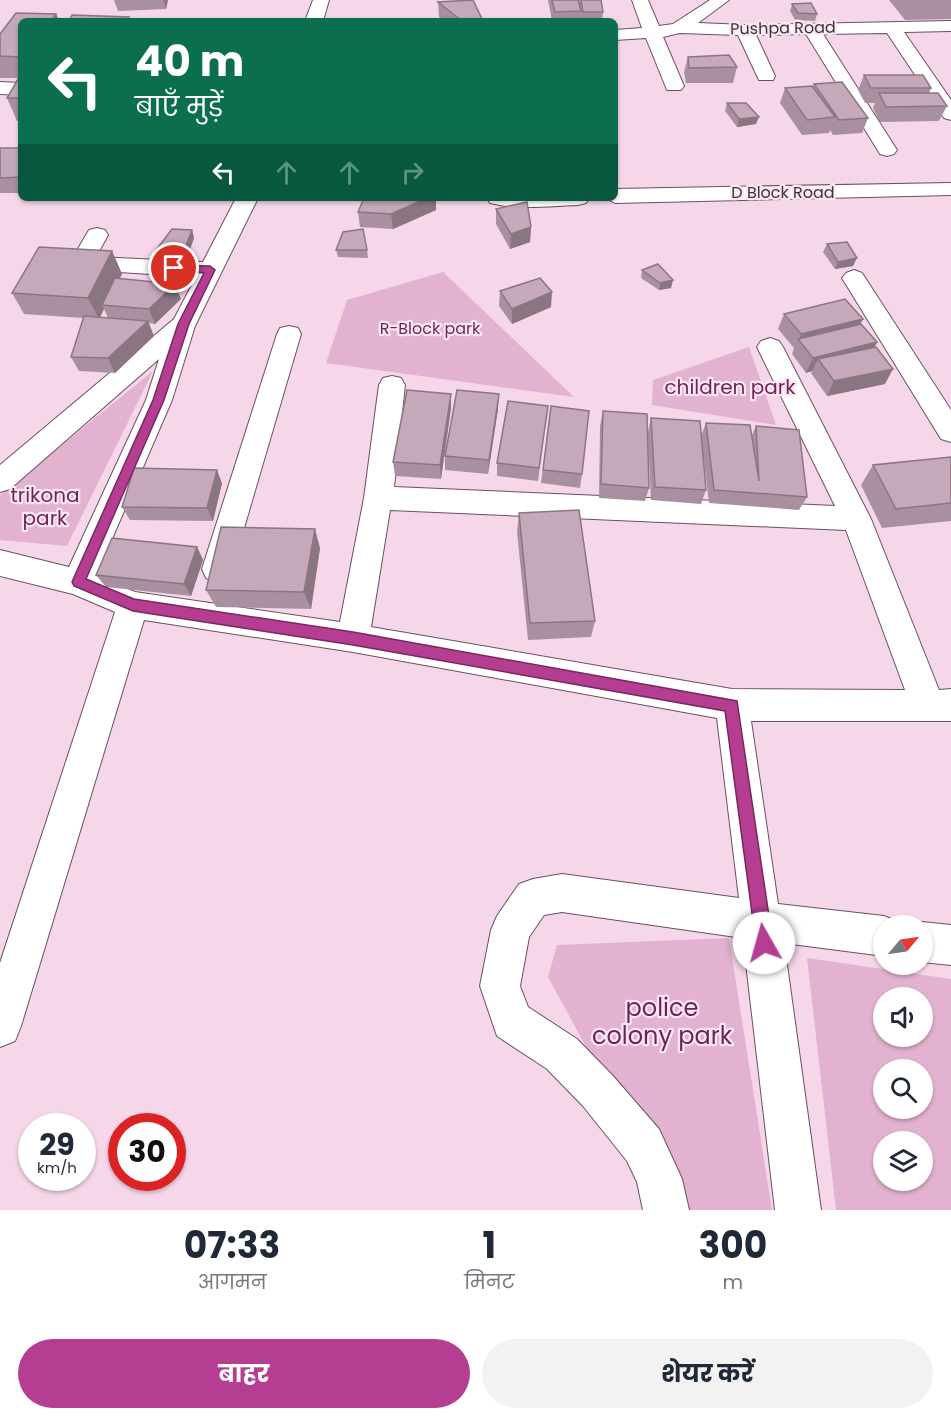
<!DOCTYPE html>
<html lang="hi">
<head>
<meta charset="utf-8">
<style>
  body { margin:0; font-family:Poppins,"Noto Sans Devanagari",sans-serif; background:#f2f2f3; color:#1f2937; height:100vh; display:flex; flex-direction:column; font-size:22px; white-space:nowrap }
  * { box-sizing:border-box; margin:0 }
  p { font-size:20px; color:#747a83 }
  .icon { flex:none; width:33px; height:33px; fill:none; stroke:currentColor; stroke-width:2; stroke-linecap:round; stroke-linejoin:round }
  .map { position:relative; height:1210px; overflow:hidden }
  .side { display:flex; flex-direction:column; background:#fff; flex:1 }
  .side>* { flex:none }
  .guide { position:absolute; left:18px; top:18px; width:600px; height:183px; border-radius:9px; box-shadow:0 2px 4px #0004; background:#0b6e4f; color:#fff; overflow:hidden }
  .needle { width:39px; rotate:61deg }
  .tools { position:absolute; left:873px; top:915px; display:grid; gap:12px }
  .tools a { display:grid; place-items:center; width:60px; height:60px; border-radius:50%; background:#fff; box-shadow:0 2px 4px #0004; font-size:30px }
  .speed { position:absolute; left:18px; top:1113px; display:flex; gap:12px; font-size:30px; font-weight:700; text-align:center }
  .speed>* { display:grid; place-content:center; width:78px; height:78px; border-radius:50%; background:#fff; box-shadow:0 2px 4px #0004; line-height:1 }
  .speed small { font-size:15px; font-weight:400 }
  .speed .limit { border:9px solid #d22; background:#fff; color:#111 }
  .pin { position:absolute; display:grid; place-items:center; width:51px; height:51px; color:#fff; margin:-26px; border:3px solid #fff; border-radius:50%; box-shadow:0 2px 6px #0007 }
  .me { position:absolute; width:66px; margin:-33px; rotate:353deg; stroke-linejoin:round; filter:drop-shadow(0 0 4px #0008) }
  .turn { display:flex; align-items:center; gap:21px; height:126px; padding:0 18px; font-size:27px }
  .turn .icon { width:78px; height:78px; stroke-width:2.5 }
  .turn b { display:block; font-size:42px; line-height:51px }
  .lanes { display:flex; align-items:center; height:57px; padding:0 18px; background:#0003; justify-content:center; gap:30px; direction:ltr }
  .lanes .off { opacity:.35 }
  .eta { display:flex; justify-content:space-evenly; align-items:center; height:102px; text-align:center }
  .eta b { font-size:36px; font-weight:700; line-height:42px }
  .button { display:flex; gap:12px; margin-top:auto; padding:12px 18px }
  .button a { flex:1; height:69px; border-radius:36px; background:#b53e93; color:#fff; font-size:24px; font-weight:700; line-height:69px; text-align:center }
  .button a+a { background:#f2f2f3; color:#1f2937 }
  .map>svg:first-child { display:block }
  .green { fill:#e2b2d0; fill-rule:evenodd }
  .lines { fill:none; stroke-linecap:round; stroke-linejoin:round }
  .street-casing { stroke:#6a5061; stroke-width:2 }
  .street { fill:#fff; fill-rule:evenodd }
  .wall { fill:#a990a0; fill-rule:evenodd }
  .shaded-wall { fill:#8a7682 }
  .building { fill:#c5a8ba; stroke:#8a7682; stroke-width:1.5 }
  .route { fill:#b53e93; stroke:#762860; stroke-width:1.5 }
  .labels { text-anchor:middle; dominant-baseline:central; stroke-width:4.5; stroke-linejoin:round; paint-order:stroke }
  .far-street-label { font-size:16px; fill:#3f333a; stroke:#fbe8f3 }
  .far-park-label { font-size:16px; fill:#721f5b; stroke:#fbe8f3 }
  .park-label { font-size:20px; fill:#721f5b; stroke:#fbe8f3 }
  .near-park-label { font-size:24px; fill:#721f5b; stroke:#fbe8f3 }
</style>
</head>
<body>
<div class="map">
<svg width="951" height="1210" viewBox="0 0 951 1210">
  <rect width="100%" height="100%" fill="#f6d7ea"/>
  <path class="green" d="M443,272L574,397L326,363L347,300Z
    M749,347L776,425L652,405L653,380Z
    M153,371L67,546L0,540V495Z
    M729,938L772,1210H679L603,1078L548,977L557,945Z
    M807,958L951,979V1210H836ZM884,998H922V1036H884ZM884,1070H922V1108H884ZM884,1142H922V1180H884Z"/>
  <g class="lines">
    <defs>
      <path id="street" d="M313,0H329L323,21H305Z
        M632,0H648L659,26L673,24L710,0H729L698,23L745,25L951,21V31L904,32L951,100V120L944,118L887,33L823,34L897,150L894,154L887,156L880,154L806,34L756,35L775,76L773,80H759L757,76L738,35L680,33L663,37L684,86L681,90H667L646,38L615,40V30L642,28Z
        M0,82L21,83V95L0,94Z
        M951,183V195L615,203L606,198H615V189Z
        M236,198H258L195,326L172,400L96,576L135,592L340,622L364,498L379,385L383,378L392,376L401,378L405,385L394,487L835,506L757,347L761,341L770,338L779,341L783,347L871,519L939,690L951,689V721H751L778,904L884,916L898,922L899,926H884V956L784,943L821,1210H775L743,938L562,912L544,915L529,937L520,986L528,1007L577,1039L613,1076L659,1129L682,1179L689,1210H643L637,1182L627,1161L583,1106L547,1069L497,1036L480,986L491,930L497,916L519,884L533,879L562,874L739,898L717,718L353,652L144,620L21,1026L15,1041L0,1047V963L115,612L73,594L0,576V550L69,567L146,400L159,359L10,489L0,492V465L174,319L196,277L73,269L69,264L89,230L97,228L105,230L108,235L96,257L203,262ZM390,510L846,530L905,690L732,689L371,627Z
        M487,198H589L586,203L578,205C549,206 519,210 490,203Z
        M854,270L862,273L951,410V442L941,439L842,278L846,273Z
        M289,326L298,328L301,334L232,569L228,578L217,582L206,578L202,569L277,334L280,328Z
        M922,922L951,925V965L922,962V926H914Z"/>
    </defs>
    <use href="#street" class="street-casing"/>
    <use href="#street" class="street"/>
  </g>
  <path class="wall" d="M114,0H168L166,9L118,11Z
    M548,0H601L603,12L602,21H581L580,19V21H552Z
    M889,0H951V19L905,20Z
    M438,2L483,21H444L439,17Z
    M792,4L817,14L815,21L795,20L790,11Z
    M16,13L56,14L59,21H21V121H17L7,98L19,78H0V34Z
    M688,57L737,67L733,83H686L684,72Z
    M864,75L931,88L929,93L947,106L939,121L880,122L873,108L875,103H865L858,90Z
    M814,84L868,118L862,133L833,135L830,130L829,133L802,135L780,103L785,88L813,87Z
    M727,103L756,124L737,127L725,111Z
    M0,148H21V193H0Z
    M496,209L531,227L530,242L510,249L496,224Z
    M436,210L393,229L360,227L358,212Z
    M192,230L194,238L187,258H159L156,250Z
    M827,244L853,266L835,269L823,252Z
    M336,250H367L368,258L338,257Z
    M112,251L122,274L119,278L181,299L155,324L148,323L154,336L115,373L79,371L71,357L83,318L24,314L12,293ZM104,309L108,318L100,317Z
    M642,270L671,288L659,290L641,278Z
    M500,291L551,307L512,324L499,306Z
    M784,314L863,319L860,324L877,342L875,347L885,384L827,396L811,373L812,371L806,373L792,354L794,348L778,329Z
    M551,406L582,474L580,488L541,483Z
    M451,408L441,479L395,476L393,462Z
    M498,409L488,474L445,470V456Z
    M603,411L648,432L651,418L701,436L706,423L752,435L756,426L807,497L799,510L709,503L703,453L706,490L701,504L651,500L648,437L649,488L645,501L599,498L600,426Z
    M546,420L538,481L497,476V463Z
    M951,457V521L882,528L861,485L873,465Z
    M222,483L213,521L130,520L122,507Z
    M519,513L595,621L591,637L528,640L517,532Z
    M197,547L203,560L191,596L106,587L96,575Z
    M320,548L311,609L216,607L206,590Z"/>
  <path class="shaded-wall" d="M163,0H168L166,9Z
    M56,14L59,21H51Z
    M759,117L756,124L737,127L739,119Z
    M427,198H436V210L393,229L391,214Z
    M531,227L530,242L510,249L511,234Z
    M192,230L194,238L187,258L184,251Z
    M112,251L122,274L106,306L102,305L104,309L99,319L88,298Z
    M857,258L853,266L835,269L838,262Z
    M673,280L671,288L659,290L660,283Z
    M175,284L181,299L155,324L149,309Z
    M552,292L551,307L512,324V309Z
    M863,319L855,334L799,340L801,334Z
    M148,321L154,336L115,373L108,358Z
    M877,342L869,357L818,359L812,371L806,373L813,358Z
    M893,369L885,384L827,396L834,381Z
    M451,394V408L441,479L440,465Z
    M499,394L498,409L488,474L489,460Z
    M217,470L222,483L213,521L207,508Z
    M315,529L320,548L311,609L304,592Z
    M197,547L203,560L191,596L184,584Z"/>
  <path class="building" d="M473,0L483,21H462L438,2Z
    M552,0H578L581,11L555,12Z
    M581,0H601L603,12H583Z
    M811,3L817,14L798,13L792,4Z
    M16,13L56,14L51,21H21V57L0,56V34Z
    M72,15L129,17L126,21H69Z
    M729,55L737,67L689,68L688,57Z
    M21,74V98H7Z
    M864,75H923L931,88H871Z
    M842,82L868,118L839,120L814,84Z
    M812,86L835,117L807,120L785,88Z
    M879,93H938L947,106L886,107Z
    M727,103H746L759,117L739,119Z
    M0,148H21V177L0,178Z
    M364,198H427L391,214L358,212Z
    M527,202L531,227L511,234L496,209Z
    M172,229L192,230L184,251L156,250Z
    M363,229L367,250H336L343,232Z
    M847,242L857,258L838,262L827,244Z
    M39,247L112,251L88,298L12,293Z
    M658,264L673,280L660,283L642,270Z
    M115,278L175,284L149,309L102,305Z
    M540,278L552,292L512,309L500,291Z
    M845,299L863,319L801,334L784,314Z
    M84,316L148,321L108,358L71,357Z
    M861,324L877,342L813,358L798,339Z
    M876,347L893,369L834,381L818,359Z
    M407,390L451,394L440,465L393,462Z
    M457,390L499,394L489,460L445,456Z
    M508,401L548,406L539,468L497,463Z
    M551,406L589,411L582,474L543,470Z
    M603,411L647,414L649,488L601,484Z
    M651,418L700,421L706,490L655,487Z
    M706,423L750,425L759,481L756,426L799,430L807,497L714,490Z
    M951,457V503L896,509L873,465Z
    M134,468L217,470L207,508L122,507Z
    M579,510L595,621L530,623L519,513Z
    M221,527L315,529L304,592L206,590Z
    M112,538L197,547L184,584L96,575Z"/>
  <path class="route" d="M174,265L210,266L215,270L189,324L164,400L86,579L134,599L353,632L737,701L773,943L770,949L764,951L758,949L756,943L725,711L353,645L133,611L74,586L72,582L153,400L178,324L204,273L171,270L169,268Z"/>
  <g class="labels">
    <g class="far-street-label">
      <text transform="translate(783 28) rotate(-1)">Pushpa Road</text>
      <text x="783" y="192">D Block Road</text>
    </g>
    <g class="far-park-label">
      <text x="430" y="328">R-Block park</text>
    </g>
    <g class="park-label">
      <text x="730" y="387">children park</text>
      <text x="45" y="495">trikona<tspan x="45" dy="23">park</tspan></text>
    </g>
    <g class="near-park-label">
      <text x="662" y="1007">police<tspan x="662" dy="28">colony park</tspan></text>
    </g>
  </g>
</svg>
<div class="tools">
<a><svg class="needle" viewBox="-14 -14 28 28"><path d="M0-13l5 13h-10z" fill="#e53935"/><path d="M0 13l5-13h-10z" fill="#747a83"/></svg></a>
<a><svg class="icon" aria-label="sound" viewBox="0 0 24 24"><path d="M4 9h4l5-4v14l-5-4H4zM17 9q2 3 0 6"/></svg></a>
<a><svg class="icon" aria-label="search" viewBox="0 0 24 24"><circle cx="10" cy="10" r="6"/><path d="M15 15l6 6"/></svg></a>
<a><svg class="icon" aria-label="layers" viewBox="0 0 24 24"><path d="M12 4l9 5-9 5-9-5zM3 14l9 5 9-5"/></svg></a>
</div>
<div class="speed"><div>29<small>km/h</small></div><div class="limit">30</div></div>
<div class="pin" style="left:174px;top:268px;background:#d93025"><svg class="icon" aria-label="arrive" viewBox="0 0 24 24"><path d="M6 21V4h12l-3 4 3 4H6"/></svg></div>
<svg class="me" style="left:764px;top:943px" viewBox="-20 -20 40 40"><circle r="19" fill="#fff"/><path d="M0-13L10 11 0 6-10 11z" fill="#b53e93"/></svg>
<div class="guide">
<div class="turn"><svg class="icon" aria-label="left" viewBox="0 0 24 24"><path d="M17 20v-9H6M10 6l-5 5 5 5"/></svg><div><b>40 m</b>बाएँ मुड़ें</div></div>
<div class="lanes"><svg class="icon" aria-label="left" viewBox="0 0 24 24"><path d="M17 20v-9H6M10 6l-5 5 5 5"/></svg><svg class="icon off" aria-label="ahead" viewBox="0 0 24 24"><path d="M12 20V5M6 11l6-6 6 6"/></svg><svg class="icon off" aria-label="ahead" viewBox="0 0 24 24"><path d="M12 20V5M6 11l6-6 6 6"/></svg><svg class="icon off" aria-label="right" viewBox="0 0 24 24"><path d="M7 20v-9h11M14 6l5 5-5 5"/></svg></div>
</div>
</div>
<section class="side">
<div class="eta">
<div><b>07:33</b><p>आगमन</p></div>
<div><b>1</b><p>मिनट</p></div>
<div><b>300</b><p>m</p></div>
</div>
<div class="button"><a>बाहर</a><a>शेयर करें</a></div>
</section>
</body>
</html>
